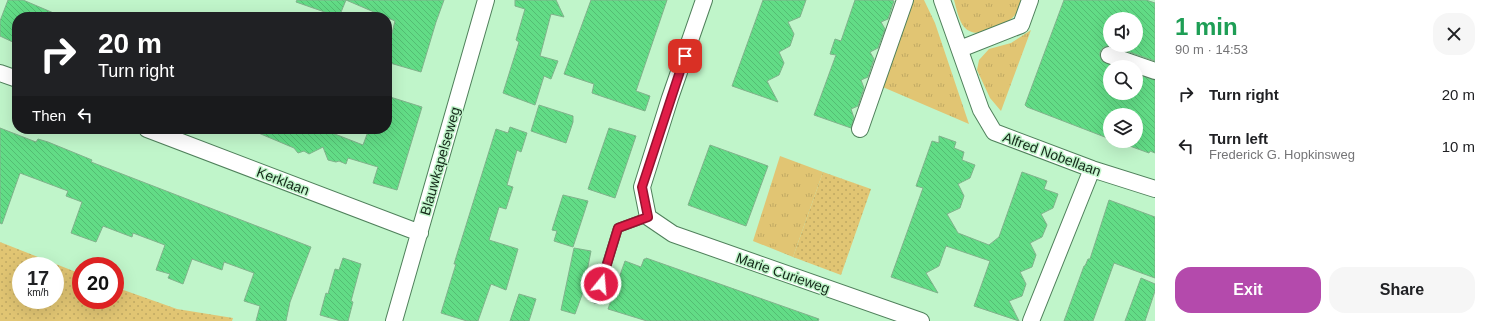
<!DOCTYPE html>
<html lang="en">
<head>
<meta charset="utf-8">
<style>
  body { margin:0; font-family:Arial,sans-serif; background:#f6f6f6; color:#202124; height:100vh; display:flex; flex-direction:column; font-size:15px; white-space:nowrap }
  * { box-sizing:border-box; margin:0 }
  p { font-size:13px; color:#757577 }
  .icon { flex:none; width:22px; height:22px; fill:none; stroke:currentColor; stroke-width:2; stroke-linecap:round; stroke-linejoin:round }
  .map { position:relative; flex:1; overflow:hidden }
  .details { display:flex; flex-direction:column; background:#fff; width:340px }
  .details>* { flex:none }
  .banner { position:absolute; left:12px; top:12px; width:380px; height:122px; border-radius:16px; box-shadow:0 4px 16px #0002; background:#202124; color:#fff; overflow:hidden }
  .tools { position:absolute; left:1103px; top:12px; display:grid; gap:8px }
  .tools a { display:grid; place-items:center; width:40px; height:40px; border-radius:50%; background:#fff; box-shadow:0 4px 16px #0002; font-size:20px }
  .speed { position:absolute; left:12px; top:257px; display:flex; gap:8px; font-size:20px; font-weight:700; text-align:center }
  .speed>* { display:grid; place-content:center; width:52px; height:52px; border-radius:50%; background:#fff; box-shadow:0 4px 16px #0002; line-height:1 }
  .speed small { font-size:10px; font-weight:400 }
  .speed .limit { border:6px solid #d22; background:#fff; color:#111 }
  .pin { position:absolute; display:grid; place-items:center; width:34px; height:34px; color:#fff; margin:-17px; border-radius:8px; box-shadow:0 2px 6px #0006 }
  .me { position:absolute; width:44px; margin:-22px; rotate:17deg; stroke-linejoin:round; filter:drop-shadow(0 0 3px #0008) }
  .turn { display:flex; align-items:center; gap:14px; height:84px; padding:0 20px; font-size:18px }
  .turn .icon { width:52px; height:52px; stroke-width:2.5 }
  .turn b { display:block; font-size:28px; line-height:34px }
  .then { display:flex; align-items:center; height:38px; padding:0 20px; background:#0003; gap:8px; font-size:15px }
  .round { display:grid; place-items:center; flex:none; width:42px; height:42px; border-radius:16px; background:#f6f6f6 }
  .head { display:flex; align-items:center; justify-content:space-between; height:68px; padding:0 20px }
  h1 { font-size:24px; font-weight:700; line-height:30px; color:#1e9e55 }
  .primary-button { display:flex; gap:8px; margin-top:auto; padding:8px 20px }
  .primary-button a { flex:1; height:46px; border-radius:16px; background:#b44aac; color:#fff; font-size:16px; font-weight:700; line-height:46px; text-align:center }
  .primary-button a+a { background:#f6f6f6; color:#202124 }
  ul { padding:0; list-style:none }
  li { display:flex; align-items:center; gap:12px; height:52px; padding:0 20px }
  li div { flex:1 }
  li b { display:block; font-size:15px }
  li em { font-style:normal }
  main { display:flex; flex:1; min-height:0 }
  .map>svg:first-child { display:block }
  .grass { fill:url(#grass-tufts) }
  .park { fill:url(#park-dots); fill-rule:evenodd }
  .building { fill:url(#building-back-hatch); stroke:#80b28b; fill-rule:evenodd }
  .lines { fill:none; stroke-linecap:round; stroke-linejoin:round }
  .lane-casing { stroke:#4f805b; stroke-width:10 }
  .street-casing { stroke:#4f805b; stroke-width:18 }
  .lane { stroke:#fff; stroke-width:8 }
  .street { stroke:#fff; stroke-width:16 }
  .route-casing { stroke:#92132f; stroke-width:10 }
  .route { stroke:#e11d48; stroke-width:7 }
  .labels { text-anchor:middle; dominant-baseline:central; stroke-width:3; stroke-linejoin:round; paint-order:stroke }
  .street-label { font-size:14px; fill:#142819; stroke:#c0f5ca }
</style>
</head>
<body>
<main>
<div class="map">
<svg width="1155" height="321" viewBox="0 0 1155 321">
  <defs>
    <pattern id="grass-tufts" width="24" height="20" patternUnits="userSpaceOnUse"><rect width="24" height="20" fill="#e1c573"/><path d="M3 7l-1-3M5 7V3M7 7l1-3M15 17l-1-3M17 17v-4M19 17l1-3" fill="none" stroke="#c0a963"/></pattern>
    <pattern id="park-dots" width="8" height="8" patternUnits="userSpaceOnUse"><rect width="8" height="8" fill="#e1c573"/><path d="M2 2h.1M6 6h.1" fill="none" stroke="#c0a963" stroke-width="1.8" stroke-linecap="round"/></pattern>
    <pattern id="building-back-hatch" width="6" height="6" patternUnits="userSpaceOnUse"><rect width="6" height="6" fill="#62dc86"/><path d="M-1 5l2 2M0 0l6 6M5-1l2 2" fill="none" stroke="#54bd73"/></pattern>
  </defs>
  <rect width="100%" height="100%" fill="#c0f5ca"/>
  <path class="grass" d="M909,0H924L935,23L969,124L878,85Z
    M954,0H1027C1021,8 1015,17 1006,23C994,31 971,40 962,24C958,17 956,7 954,0Z
    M1031,30L1001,111L990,98L977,70L979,60L989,49L1011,43Z
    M780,156L823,172L793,257L753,241Z"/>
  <path class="park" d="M823,172L871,189L841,275L793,257Z
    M0,242L81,274V300H115V287L177,309L233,318L232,321H0ZM21,266H55V300H21Z"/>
  <path class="building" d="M8,0H23L63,17H17V44L0,36V21Z
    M297,0H346L339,17L296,2Z
    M346,0H444L436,22L421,72L390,63L392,57L387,55V53L395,21Z
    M515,0H556L564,17L551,14L540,56L558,61L551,79L544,76L535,105L503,93L519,42L516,40L525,9L515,6Z
    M591,0H667L636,91L650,96L645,111L592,93L594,84L564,74Z
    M763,0H806L800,17L788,22L794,34L790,46L779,52L784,63L779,75L767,81L778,102L732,86Z
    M855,0H891L894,1L888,19L881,22L885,29L878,48L870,52L874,59L868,77L861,80L864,88L858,106L851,109L854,118L851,128L814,115L836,55L830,54L835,39L841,41Z
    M1064,0H1146L1155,3V61L1112,46H1107L1103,48L1100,52V56L1102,61L1115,67H1110V93H1136V74L1155,80V153L1150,151L1149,153L1116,141H1136V115H1110V139L1027,107L1025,105ZM1110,19H1136V45H1110Z
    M387,96L422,107L397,190L373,183L378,167L348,158L346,164L339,161L336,162L328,160L323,147L309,154L304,151L298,153L294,148L249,129H322L363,145L369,129H387Z
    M539,105L573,116V122L566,143L531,131Z
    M510,127L527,133L521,152L517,150L507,185L513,187L506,209L499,207L489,240L518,249L506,290L491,284L478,321H467L441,313L456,264H454L496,129L508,133Z
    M0,128L36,142L38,139L48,142L92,160L91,162L311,247L290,302L286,321H256L260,306L244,301L254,273L224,262L222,270L192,259L183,284L168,278L170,274L156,270L165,245L133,233L132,237L103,226L96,242L71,233L82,202L66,196L68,191L20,173L2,224L0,223Z
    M609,128L636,136L615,198L588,189Z
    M939,136L956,142L954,148L964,152L962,160L975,165L970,178L958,184L964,196L960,208L947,214L958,233L989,245L999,237L1022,172L1047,181L1044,189L1058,194L1053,208L1041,214L1047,225L1042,237L1030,243L1036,255L1032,267L1020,272L1026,284L1022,296L1009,301L1019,321L974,306L990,261L946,246L939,266L926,273L938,293L891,277L923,188L916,186L932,141L939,143Z
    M710,145L768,166L746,226L688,205Z
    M563,195L588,201L573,247L554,241L557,231L552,230Z
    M1109,200L1155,217V278L1114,263L1093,321H1064L1084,266H1085L1088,259H1090Z
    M574,248L591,251L583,292L575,314L561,310Z
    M343,258L361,264L351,301L353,302L348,321H341L320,315L326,293L328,294L335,269L339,270Z
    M646,258L819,319L818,321H647L608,309L625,261L641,267L644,259H646Z
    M1141,278L1155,284V291L1145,321H1125Z
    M519,294L536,299L529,321H510Z"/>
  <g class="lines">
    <defs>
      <path id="lane" d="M596,299L618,228L648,217"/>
      <path id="street" d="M704,0L670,98L642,187L648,217L673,234L921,321
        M942,0L981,110L994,132L1092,169L1155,189
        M960,49L1021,25L1030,0
        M1109,55L1155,71
        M0,73L17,79
        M147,129L420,233
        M860,129L905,0
        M394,321L486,0
        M1031,321L1092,169"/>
    </defs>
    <use href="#lane" class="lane-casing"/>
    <use href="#street" class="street-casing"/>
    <use href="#lane" class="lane"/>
    <use href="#street" class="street"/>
  </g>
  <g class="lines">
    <defs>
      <path id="route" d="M601,284L618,228L648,217L642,187L685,56"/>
    </defs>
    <use href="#route" class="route-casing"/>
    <use href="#route" class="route"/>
  </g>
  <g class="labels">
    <g class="street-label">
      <text transform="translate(1052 154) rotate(20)">Alfred Nobellaan</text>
      <text transform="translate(440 161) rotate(-74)">Blauwkapelseweg</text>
      <text transform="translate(283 181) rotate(21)">Kerklaan</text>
      <text transform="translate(783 273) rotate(19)">Marie Curieweg</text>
    </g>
  </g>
</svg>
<div class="tools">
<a><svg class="icon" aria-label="sound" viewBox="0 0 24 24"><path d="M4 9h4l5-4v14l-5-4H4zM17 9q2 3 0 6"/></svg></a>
<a><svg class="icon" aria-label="search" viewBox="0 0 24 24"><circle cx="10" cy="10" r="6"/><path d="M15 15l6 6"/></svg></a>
<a><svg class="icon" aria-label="layers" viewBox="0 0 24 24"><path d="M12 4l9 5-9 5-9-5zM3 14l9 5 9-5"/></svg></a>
</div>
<div class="speed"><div>17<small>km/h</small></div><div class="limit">20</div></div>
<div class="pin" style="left:685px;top:56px;background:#d93025"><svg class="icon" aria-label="arrive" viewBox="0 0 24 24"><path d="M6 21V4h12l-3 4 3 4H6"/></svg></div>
<svg class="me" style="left:601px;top:284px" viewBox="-20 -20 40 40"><circle r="17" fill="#e11d48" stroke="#fff" stroke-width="3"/><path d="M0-11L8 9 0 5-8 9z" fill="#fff"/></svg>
<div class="banner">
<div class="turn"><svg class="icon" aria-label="right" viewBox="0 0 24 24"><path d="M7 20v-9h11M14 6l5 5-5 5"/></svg><div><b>20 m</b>Turn right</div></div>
<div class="then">Then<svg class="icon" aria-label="left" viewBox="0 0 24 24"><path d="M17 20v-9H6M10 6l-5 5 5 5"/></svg></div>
</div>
</div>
<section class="details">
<div class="head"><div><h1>1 min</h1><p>90 m · 14:53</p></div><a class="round"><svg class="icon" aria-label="close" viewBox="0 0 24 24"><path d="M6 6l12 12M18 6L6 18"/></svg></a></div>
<ul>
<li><svg class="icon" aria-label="right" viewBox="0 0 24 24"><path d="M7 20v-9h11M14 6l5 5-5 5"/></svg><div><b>Turn right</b></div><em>20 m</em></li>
<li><svg class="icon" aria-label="left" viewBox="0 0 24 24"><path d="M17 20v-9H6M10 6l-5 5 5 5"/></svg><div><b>Turn left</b><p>Frederick G. Hopkinsweg</p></div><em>10 m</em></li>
</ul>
<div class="primary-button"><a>Exit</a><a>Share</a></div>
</section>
</main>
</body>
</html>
